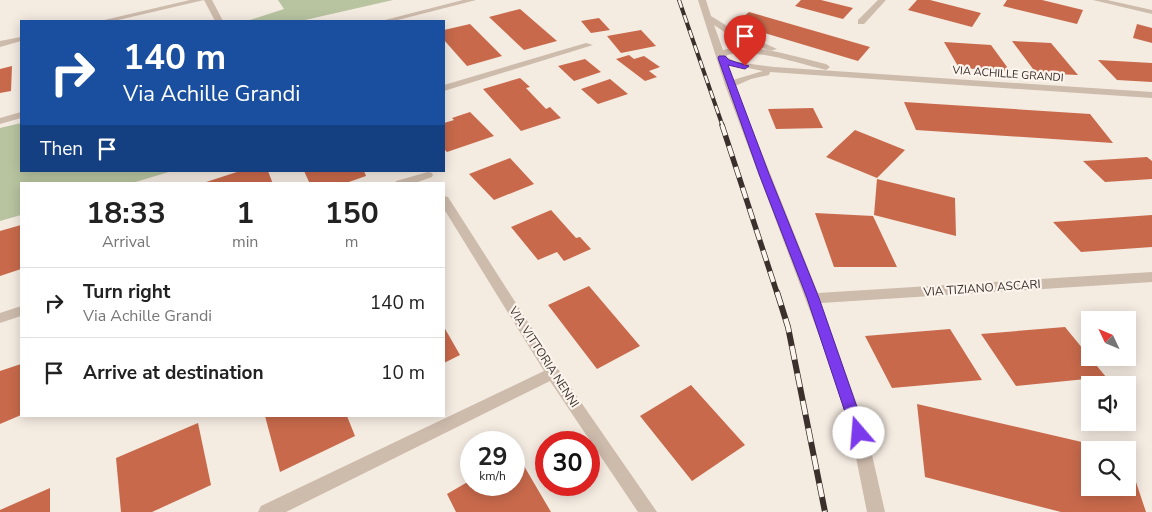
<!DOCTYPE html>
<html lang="en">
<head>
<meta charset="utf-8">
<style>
  body { margin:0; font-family:"Nunito Sans",sans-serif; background:#f6f6f6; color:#222; height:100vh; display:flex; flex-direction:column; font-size:19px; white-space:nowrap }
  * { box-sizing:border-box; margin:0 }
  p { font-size:16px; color:#767676 }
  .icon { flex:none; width:28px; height:28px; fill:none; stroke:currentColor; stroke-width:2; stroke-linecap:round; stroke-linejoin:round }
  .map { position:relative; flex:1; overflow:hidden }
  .side { position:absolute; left:20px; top:182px; width:425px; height:235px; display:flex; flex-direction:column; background:#fff; border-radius:0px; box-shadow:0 2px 12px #0003 }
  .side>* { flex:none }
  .guide { position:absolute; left:20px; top:20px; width:425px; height:152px; border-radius:0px; box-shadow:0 2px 12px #0003; background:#1a4fa0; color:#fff; overflow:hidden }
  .needle { width:32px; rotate:314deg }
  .tools { position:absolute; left:1081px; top:311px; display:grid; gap:10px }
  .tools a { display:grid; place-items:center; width:55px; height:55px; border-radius:0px; background:#fff; box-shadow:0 2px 12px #0003; font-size:25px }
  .speed { position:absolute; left:460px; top:431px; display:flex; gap:10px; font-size:25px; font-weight:700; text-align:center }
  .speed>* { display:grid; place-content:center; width:65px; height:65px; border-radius:50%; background:#fff; box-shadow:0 2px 12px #0003; line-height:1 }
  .speed small { font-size:12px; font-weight:400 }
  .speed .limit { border:8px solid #d22; background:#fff; color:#111 }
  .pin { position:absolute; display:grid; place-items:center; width:42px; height:42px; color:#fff; margin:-51px -21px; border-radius:50% 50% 50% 0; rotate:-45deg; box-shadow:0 0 5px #0007 }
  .pin .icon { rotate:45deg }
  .me { position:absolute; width:55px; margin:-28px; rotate:342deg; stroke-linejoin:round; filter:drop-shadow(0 0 4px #0008) }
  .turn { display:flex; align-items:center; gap:18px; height:105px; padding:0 20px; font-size:22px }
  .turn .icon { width:65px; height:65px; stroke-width:2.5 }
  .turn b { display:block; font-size:35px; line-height:42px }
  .then { display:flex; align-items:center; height:48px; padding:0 20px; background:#0003; gap:10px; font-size:19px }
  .eta { display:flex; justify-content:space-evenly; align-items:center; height:85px; text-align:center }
  .eta b { font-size:30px; font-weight:700; line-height:35px }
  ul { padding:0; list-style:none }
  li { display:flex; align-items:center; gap:15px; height:70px; padding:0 20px; border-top:1px solid #e0e0e0 }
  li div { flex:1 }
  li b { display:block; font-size:19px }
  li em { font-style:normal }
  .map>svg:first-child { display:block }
  .green { fill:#b8c4a0 }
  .building { fill:#c8694b }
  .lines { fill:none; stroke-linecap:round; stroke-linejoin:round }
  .minor { fill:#cdbbac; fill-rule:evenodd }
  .rail-far2-casing { stroke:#3b302b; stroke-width:4 }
  .rail-far1-casing { stroke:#3b302b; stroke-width:5.5 }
  .rail-casing { stroke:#3b302b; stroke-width:6 }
  .rail-far2 { stroke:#fbf5ee; stroke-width:2.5; stroke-dasharray:8; stroke-linecap:butt }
  .rail-far1 { stroke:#fbf5ee; stroke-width:4; stroke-dasharray:11; stroke-linecap:butt }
  .rail { stroke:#fbf5ee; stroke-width:4.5; stroke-dasharray:14; stroke-linecap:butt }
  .route { fill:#7c3aed; stroke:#51269a }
  .labels { text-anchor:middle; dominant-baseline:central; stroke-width:4.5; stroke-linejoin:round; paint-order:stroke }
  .far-street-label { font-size:11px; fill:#3b302b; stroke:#fbf5ee }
  .street-label { font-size:12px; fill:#3b302b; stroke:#fbf5ee }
</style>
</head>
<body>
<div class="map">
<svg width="1152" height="512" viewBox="0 0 1152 512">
  <rect width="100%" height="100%" fill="#f4ebe1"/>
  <path class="green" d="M278,0H393L305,20V21H247L284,9Z
    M21,123V171H172L129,184H21V215L0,221V128Z"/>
  <path class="building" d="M801,0H821L853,8L843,19L795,6Z
    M917,0H930L981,13L972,27L908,10Z
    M1007,0H1042L1083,10L1077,24L1003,6Z
    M520,9L557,41L524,50L489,17Z
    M749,12L870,47L858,61L734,24Z
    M599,18L610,30L591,33L581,21Z
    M470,24L502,56L467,66L444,40V30Z
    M1137,24L1152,28V43L1133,38Z
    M641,30L656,46L621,53L607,36Z
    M1012,41L1051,43L1078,75L1036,73Z
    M944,42L991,45L1010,71L959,68Z
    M629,55L634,59L644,56L660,67L649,71L657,77L645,81L616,59Z
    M585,59L601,72L574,81L558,66Z
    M1098,60L1152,63V82L1117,80Z
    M12,66L11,91L0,93V69Z
    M520,78L530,87L526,88L546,109L550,107L561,118L521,131L483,89Z
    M610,79L628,94L598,104L581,89Z
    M904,102L1090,114L1113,143L916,130Z
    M813,108L823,128L776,129L768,109Z
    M470,112L494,136L447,152L444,149V123L454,120L452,118Z
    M855,130L905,150L877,178L826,157Z
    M1147,157L1152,161V179L1105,182L1083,161Z
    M510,158L534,184L494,200L469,174Z
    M240,171H268L273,184H200Z
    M304,171H364L366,176L343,184H310Z
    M877,179L955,198L956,236L874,215Z
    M551,210L576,238L580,237L591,249L564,261L557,252L538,260L511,227Z
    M815,213L873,216L897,267H834Z
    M1152,215V247L1081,252L1053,222Z
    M21,225V269L0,276V231Z
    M589,286L640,346L597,369L548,305Z
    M444,327L460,355L444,363Z
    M1065,327L1106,377L1016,386L981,334Z
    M950,329L982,380L892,388L865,336Z
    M21,364V415L0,424V371Z
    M691,385L745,445L692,481L640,416Z
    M917,404L1112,449L1090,450V488H1128V458L1146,512H1061L925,477Z
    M265,416H347L355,436L280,472Z
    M198,423L211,485L152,512H121L116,458Z
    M517,454L551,512H456L447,494L471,480V485H514V456Z
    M50,488V512H0V510Z"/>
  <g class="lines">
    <path class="minor" d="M190,0H212L223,21H215L204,0L114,21H100Z
      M463,0H476L394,21H381Z
      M698,0H706L711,16L732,29L777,49L770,51L726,33L714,25L723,50C754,42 795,57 826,64L830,67L826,70C799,64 753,47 727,55V57L736,62L774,67L1152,92V98L770,72L769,75L751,79L735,86L818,293L1152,272V282L821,303L867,433L885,512H867L851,433L829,362L725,85ZM728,64L763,71L733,80Z
      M878,0H886L864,24H858V20Z
      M1093,0H1107L1152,10V14Z
      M21,37V41L0,47V41Z
      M586,43L593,45L444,91V85Z
      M21,112V118L0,124V118Z
      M428,172L432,173L433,175L432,177L412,184H395L396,181Z
      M444,196L448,197L558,369L657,512H638L550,381L286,512H258L261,506L544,371L444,209Z
      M21,306V316L0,323V313Z"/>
    <defs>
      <path id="rail-far2" d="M679,0L723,127"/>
      <path id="rail-far1" d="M722,125L777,293"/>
      <path id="rail" d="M777,292L788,327L825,512"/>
    </defs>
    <use href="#rail-far2" class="rail-far2-casing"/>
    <use href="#rail-far1" class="rail-far1-casing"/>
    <use href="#rail" class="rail-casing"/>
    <use href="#rail-far2" class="rail-far2"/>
    <use href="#rail-far1" class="rail-far1"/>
    <use href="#rail" class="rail"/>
  </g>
  <path class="route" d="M719,56H725L729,60L749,66L745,69L728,65L769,174L819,298L866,433L864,438L859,440L854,438L852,433L807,298L759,174L718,58Z"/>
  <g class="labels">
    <g class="far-street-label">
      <text transform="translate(1008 74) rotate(4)">VIA ACHILLE GRANDI</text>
    </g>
    <g class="street-label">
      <text transform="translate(982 288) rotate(-4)">VIA TIZIANO ASCARI</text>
      <text transform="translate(544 357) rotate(57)">VIA VITTORIA NENNI</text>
    </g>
  </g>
</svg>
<div class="tools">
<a><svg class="needle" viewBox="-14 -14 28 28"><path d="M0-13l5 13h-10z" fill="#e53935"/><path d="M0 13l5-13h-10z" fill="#767676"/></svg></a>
<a><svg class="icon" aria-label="sound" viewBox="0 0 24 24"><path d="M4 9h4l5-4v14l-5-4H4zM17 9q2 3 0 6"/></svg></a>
<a><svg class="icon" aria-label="search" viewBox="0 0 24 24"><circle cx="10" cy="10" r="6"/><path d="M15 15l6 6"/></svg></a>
</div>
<div class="speed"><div>29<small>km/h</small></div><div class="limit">30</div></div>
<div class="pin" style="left:745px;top:66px;background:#d93025"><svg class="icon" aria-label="arrive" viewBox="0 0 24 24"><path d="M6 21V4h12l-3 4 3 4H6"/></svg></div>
<svg class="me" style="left:859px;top:433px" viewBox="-20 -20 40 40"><circle r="19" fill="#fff"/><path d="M0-13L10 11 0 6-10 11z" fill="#7c3aed"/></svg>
<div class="guide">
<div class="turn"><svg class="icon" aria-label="right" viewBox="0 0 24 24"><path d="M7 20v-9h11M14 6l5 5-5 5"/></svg><div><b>140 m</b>Via Achille Grandi</div></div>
<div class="then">Then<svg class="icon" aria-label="arrive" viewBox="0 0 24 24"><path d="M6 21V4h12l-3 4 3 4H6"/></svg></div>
</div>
<section class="side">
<div class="eta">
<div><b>18:33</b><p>Arrival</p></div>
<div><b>1</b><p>min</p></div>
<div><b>150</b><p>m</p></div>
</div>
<ul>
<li><svg class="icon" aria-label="right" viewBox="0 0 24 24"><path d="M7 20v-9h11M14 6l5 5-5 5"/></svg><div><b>Turn right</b><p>Via Achille Grandi</p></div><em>140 m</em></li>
<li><svg class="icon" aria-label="arrive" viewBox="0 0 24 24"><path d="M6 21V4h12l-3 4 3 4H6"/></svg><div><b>Arrive at destination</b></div><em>10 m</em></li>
</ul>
</section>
</div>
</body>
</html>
